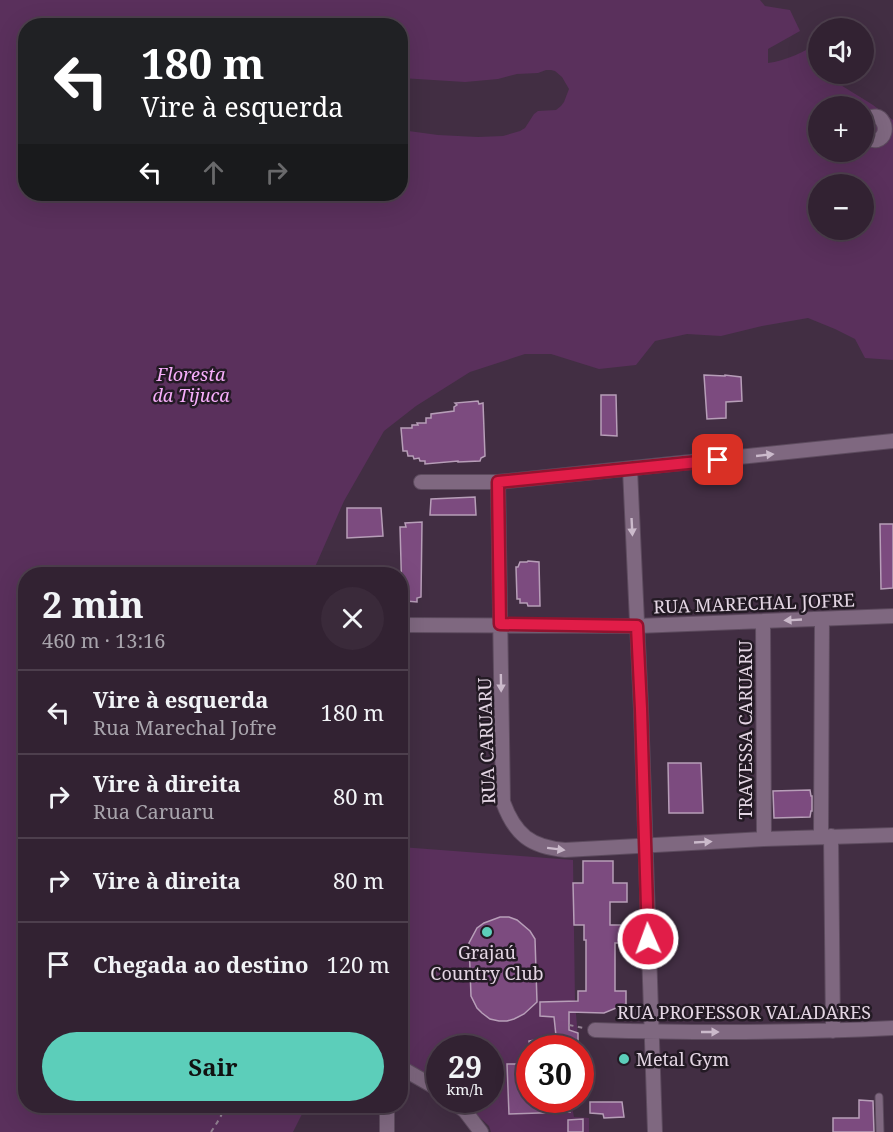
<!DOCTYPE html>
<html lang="pt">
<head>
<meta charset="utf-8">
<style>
  body { margin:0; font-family:"Noto Serif",serif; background:#3a2a3a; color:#f1f3f6; height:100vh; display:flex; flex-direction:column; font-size:22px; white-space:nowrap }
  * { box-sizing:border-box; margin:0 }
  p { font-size:20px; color:#a8a4ac }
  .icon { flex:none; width:33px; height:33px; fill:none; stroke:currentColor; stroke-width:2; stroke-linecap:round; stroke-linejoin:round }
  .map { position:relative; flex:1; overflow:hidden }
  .side { position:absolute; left:18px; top:567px; width:390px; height:546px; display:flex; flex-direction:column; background:#322232; border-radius:24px; box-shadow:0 6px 24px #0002,0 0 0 2px #4d3f4d }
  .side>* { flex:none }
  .top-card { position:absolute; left:18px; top:18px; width:390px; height:183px; border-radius:24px; box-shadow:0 6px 24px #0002,0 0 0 2px #4d3f4d; background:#202124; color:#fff; overflow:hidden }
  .fabs { position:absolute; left:808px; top:18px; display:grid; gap:12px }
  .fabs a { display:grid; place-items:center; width:66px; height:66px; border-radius:50%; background:#322232; box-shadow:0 6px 24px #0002,0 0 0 2px #4d3f4d; font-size:30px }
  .speed { position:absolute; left:426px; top:1035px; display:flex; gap:12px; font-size:30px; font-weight:700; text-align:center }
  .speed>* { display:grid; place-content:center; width:78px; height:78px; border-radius:50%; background:#322232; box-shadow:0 6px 24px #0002,0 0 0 2px #4d3f4d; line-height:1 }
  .speed small { font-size:15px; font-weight:400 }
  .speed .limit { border:9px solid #d22; background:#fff; color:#111 }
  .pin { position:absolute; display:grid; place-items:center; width:51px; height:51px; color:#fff; margin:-26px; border-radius:12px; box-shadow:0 3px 9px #0006 }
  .me { position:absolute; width:66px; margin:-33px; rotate:358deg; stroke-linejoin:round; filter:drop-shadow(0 0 4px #0008) }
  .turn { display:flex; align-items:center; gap:21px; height:126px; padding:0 24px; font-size:27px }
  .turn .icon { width:78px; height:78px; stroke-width:2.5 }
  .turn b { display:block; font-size:42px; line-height:51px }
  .lanes { display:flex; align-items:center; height:57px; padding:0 24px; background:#0003; justify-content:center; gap:30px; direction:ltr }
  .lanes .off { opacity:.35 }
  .round { display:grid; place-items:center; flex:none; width:63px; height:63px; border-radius:32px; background:#3a2a3a }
  .headline { display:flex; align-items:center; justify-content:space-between; height:102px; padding:0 24px }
  h1 { font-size:36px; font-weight:700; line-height:45px }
  .button { display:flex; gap:12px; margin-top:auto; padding:12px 24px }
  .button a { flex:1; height:69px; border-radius:36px; background:#5cceba; color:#111; font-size:24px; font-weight:700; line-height:69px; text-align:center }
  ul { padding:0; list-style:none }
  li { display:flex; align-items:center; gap:18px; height:84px; padding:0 24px; border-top:2px solid #4d3f4d }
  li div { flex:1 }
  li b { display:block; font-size:22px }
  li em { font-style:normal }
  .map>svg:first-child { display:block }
  .green { fill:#5a305c; fill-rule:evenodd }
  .building { fill:#7c4b7f; stroke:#b79eb8; stroke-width:1.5 }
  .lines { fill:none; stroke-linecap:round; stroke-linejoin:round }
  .service-casing { stroke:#5d4b5e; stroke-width:9 }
  .minor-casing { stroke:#5d4b5e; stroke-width:16 }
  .path { stroke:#948394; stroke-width:2; stroke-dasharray:4.5 4.5; stroke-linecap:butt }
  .service { stroke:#7f6880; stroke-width:7 }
  .minor { stroke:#7f6880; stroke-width:14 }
  .oneway { fill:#cbbacb }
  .route-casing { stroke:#92132f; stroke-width:15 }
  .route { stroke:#e11d48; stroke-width:10 }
  .poi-dot { fill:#5cceba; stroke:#231a24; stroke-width:2 }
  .labels { text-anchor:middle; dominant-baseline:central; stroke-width:5; stroke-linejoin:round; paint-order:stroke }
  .park-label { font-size:18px; font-style:italic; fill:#f7aefb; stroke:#231a24 }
  .street-label { font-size:18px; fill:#e4d6e4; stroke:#231a24 }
  .poi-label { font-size:18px; fill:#e4d6e4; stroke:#231a24 }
</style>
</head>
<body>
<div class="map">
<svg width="893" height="1132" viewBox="0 0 893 1132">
  <rect width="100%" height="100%" fill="#422e43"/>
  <path class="green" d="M0,0H760L765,6L790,10L800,31L768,49V63C785,61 805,52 819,42V74H831V79L873,105L893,120V360L865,358L855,339L835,329L808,318L762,326L721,336L687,334L655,341L636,365L599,369L551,354H525L470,372L416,406L384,431L344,501L315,567L314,574H26V1106H306L293,1132H0ZM26,26H400L401,78L465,82L498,79L517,74L538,73L546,70H551L555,71L562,77L569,89L564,102L561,106L556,110L538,111L534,114L525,128L520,131L503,136L478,137L438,135L401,130L400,194H26ZM819,106H864V152H819ZM819,184H864V230H819Z
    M401,847L573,860L575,1003L579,1048H530V1100H580L571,1101L574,1117L589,1118V1132H491L489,1126L461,1100H490V1048H440L439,1086C428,1080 406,1066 401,1054Z"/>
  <path class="building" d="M704,375L725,376V375L741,377L742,401L726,402V418L707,419Z
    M601,395H616L617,436L601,435Z
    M478,401L479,404L483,403L485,456L481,458L480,461L458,462V461L425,464V461H420L419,458L414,459L413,456H408L407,451H403L401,428H412V425H418L417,423H426V418H431V414L454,411V407L457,405L455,403Z
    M475,497L476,515H430L431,499Z
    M347,508H381L383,536L347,538Z
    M422,522L421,597L417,598V602L406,601L405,598L402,597L400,527H406L405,523Z
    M880,524H893V588L881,589Z
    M528,561L539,562L540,606H528L527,603H520V599H517L516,567H518L520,562H527Z
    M668,763H701L703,813H669Z
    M810,790L811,796H812V811H811L810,817L774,818L773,791Z
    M583,861H613V883H627V902H610V925H621V943H615V991H626V1004L604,1013L569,1012V1030L578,1033V1046H530L529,1041L556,1036L554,1017L540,1016V1002L578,1001V991H586V940H584V925H574L573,883H583Z
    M500,917H509L517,920L530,931L535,939L537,1002L524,1014L514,1019L507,1021H499L490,1019L482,1013L477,1008L471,996L469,943L477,928L484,923Z
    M507,1064H530V1100H570V1112L509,1114Z
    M859,1100L873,1101L874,1132H833V1118H859Z
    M590,1102H622L624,1117L604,1118L603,1114L590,1113Z
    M583,1119V1132H568V1120Z"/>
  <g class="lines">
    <defs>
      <path id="service" d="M879,1097L880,1132"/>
      <path id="minor" d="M864,122C882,104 893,135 877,140C871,141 867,138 864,134
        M630,469L641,709L655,1132
        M421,482H498L893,441
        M498,482L503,802C515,835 531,847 565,850L764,839L893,835
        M763,621L764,839
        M400,625L637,626L893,616
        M821,836L822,619
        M831,836L833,1031
        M595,1030C694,1033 794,1033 893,1028
        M405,1070L440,1090
        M451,1100L465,1111L481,1132
        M387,1132V1106"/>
    </defs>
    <use href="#service" class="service-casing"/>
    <use href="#minor" class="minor-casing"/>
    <path class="path" d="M569,1025L584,1028
      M211,1132L220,1118L225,1106"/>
    <use href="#service" class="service"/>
    <use href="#minor" class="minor"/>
  </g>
  <defs><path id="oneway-solid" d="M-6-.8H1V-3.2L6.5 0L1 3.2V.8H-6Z" transform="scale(1.5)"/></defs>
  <g class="oneway">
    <use href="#oneway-solid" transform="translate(765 455) rotate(-6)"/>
    <use href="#oneway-solid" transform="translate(632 527) rotate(87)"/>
    <use href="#oneway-solid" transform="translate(793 620) rotate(177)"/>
    <use href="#oneway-solid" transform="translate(501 683) rotate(89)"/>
    <use href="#oneway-solid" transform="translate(703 842) rotate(-3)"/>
    <use href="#oneway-solid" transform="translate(556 849) rotate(7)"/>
    <use href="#oneway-solid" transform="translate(710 1032)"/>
  </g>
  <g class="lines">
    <defs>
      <path id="route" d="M648,939L641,709L637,626L500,624L498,482L718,460"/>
    </defs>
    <use href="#route" class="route-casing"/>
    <use href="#route" class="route"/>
  </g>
  <g class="poi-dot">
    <circle cx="487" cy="932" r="6"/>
    <circle cx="624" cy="1059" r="6"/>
  </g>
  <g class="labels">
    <g class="park-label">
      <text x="191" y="374">Floresta<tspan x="191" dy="21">da Tijuca</tspan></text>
    </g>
    <g class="street-label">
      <text transform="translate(754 603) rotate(-2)">RUA MARECHAL JOFRE</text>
      <text transform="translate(745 730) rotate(-90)">TRAVESSA CARUARU</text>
      <text transform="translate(486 741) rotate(-92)">RUA CARUARU</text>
      <text x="744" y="1012">RUA PROFESSOR VALADARES</text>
    </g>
    <g class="poi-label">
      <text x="487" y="952">Grajaú<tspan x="487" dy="21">Country Club</tspan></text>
      <text x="636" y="1059" text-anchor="start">Metal Gym</text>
    </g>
  </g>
</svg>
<div class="fabs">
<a><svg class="icon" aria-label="sound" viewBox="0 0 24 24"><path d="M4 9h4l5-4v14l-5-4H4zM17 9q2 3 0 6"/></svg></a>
<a>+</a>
<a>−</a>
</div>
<div class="speed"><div>29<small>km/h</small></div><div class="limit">30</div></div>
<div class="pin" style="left:718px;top:460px;background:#d93025"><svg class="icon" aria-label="arrive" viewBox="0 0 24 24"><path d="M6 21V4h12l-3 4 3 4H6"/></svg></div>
<svg class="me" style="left:648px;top:939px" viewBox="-20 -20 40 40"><circle r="17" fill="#e11d48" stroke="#fff" stroke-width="3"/><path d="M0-11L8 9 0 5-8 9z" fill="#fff"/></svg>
<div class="top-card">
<div class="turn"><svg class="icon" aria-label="left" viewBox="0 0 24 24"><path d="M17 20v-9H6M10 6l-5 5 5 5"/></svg><div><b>180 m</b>Vire à esquerda</div></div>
<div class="lanes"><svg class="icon" aria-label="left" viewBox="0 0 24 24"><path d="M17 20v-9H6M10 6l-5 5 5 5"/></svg><svg class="icon off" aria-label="ahead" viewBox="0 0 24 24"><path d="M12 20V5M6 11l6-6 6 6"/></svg><svg class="icon off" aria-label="right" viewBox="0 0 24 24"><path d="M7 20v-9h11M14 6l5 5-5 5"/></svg></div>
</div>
<section class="side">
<div class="headline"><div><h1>2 min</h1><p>460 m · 13:16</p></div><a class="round"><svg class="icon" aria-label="close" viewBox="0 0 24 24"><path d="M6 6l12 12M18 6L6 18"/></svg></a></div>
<ul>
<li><svg class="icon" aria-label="left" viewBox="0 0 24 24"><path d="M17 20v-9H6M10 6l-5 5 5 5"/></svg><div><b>Vire à esquerda</b><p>Rua Marechal Jofre</p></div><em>180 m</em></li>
<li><svg class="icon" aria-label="right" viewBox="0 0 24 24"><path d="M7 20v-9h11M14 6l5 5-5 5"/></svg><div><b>Vire à direita</b><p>Rua Caruaru</p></div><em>80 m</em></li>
<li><svg class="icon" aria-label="right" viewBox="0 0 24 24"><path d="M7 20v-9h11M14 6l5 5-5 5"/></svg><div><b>Vire à direita</b></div><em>80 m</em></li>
<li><svg class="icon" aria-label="arrive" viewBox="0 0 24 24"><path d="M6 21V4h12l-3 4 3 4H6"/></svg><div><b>Chegada ao destino</b></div><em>120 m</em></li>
</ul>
<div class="button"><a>Sair</a></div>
</section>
</div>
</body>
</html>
